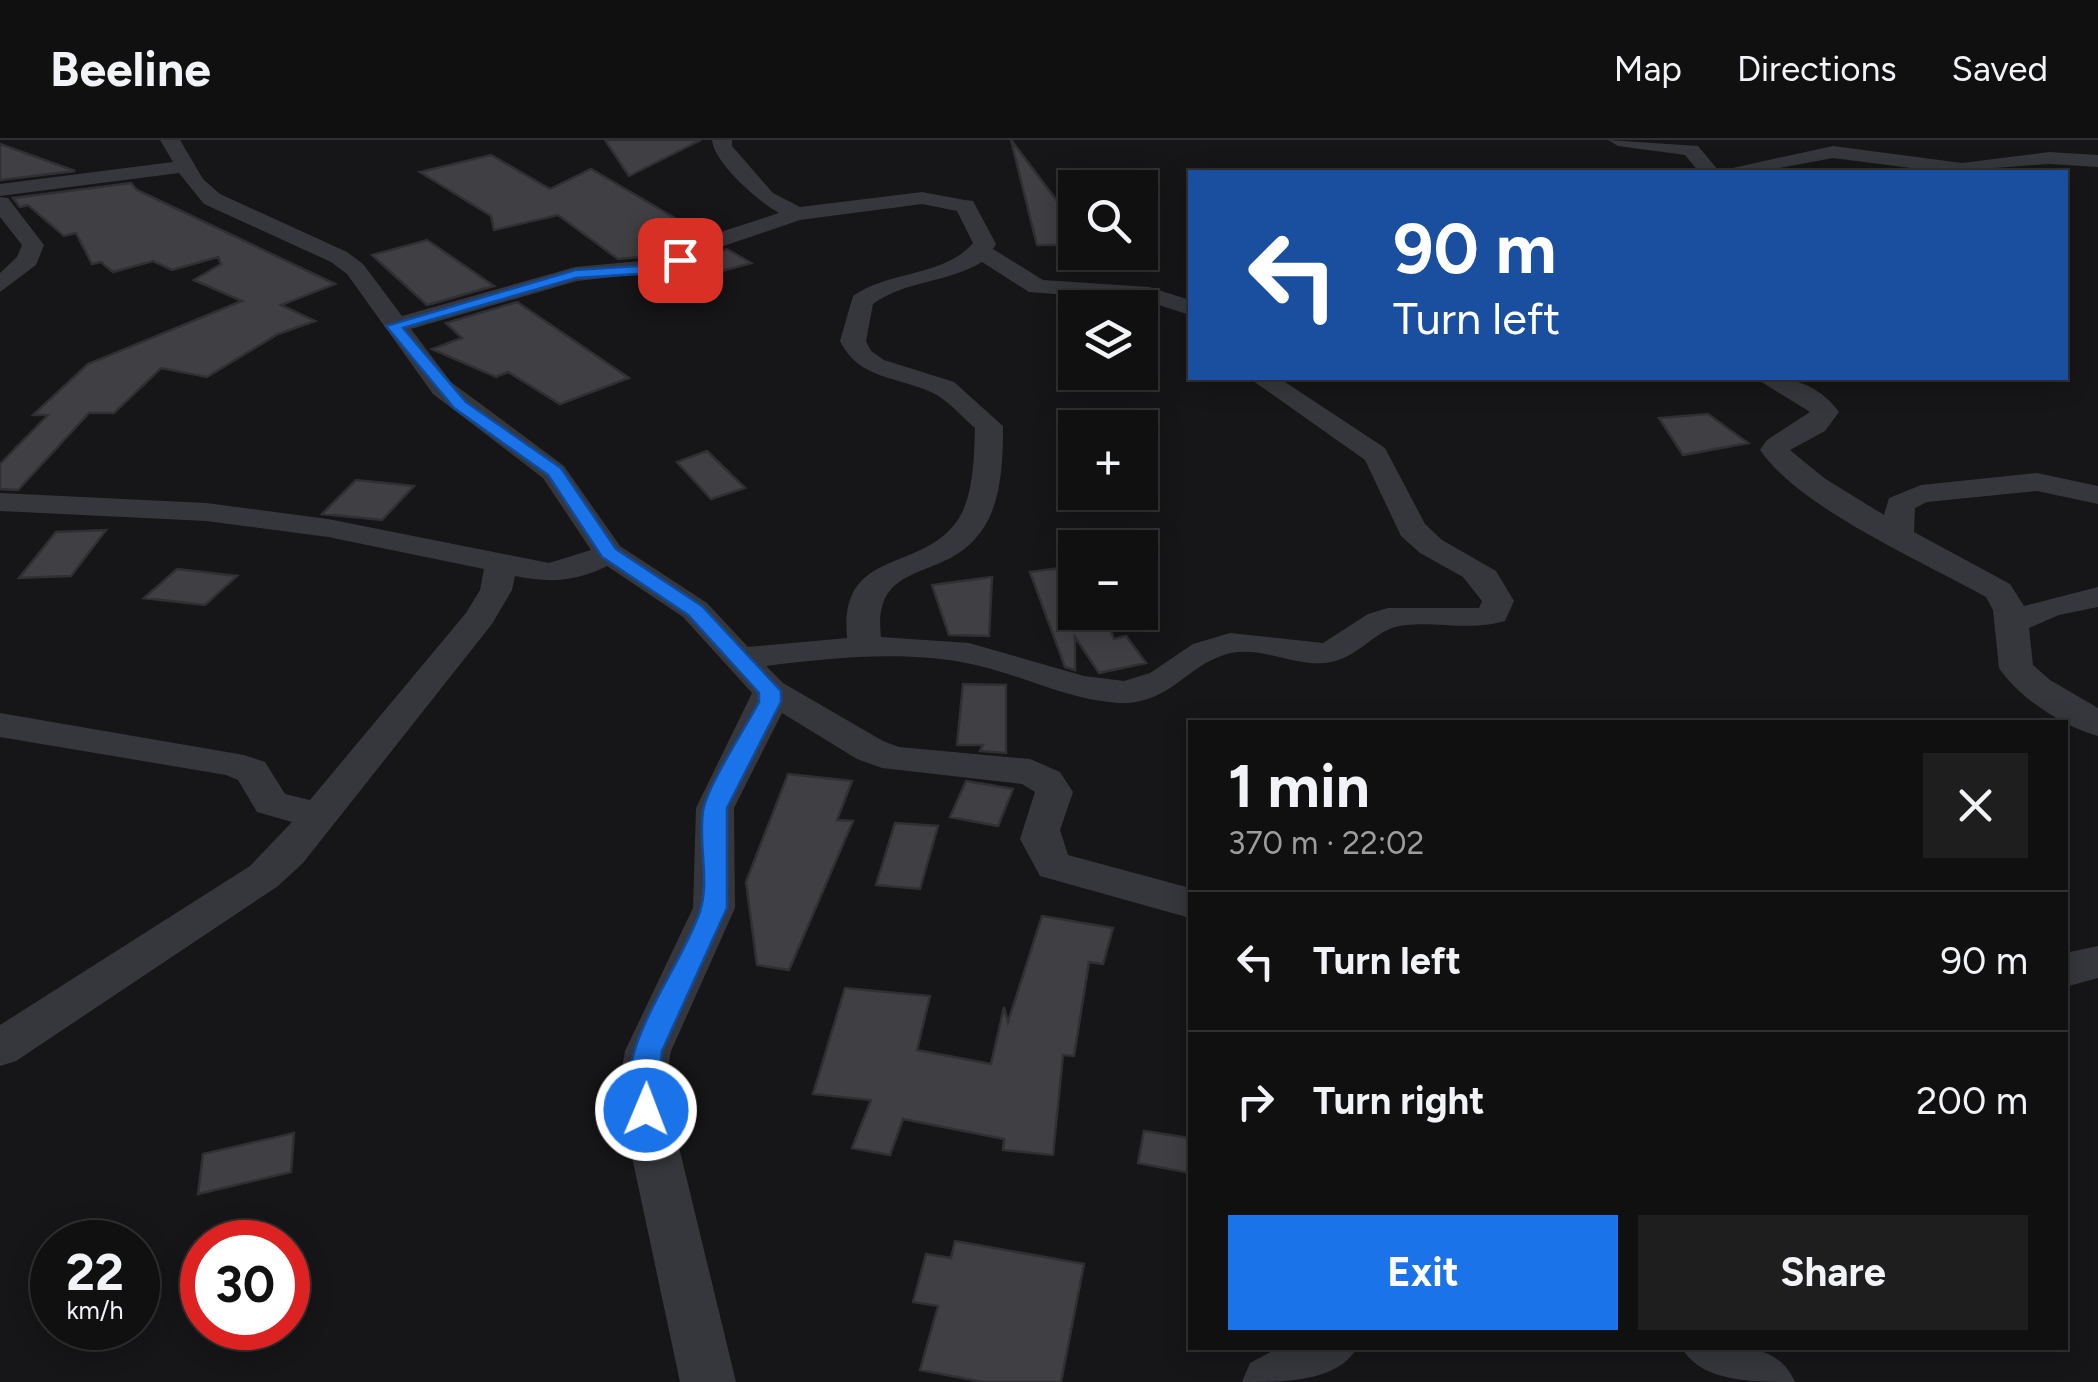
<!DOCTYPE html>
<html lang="en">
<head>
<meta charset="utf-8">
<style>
  body { margin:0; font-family:Figtree,sans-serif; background:#1e1e1f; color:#f1f3f6; height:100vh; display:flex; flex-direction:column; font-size:38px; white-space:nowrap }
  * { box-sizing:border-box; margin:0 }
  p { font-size:32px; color:#9c9d9f }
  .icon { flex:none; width:55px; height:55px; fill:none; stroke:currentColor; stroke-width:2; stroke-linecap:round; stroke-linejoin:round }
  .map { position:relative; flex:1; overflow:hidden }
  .panel { position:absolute; left:1188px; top:580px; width:880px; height:630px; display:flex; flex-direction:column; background:#101011; border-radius:0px; box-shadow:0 5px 25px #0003,0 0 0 2px #303031 }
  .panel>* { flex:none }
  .hud { position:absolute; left:1188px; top:30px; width:880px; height:210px; border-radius:0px; box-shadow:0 5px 25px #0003,0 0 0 2px #303031; background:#1a4fa0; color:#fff; overflow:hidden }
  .buttons { position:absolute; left:1058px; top:30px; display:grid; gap:20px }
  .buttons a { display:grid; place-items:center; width:100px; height:100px; border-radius:0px; background:#101011; box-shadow:0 5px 25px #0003,0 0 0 2px #303031; font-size:50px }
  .speed { position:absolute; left:30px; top:1080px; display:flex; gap:20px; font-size:50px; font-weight:700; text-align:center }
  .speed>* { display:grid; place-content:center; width:130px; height:130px; border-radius:50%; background:#101011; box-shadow:0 5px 25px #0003,0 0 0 2px #303031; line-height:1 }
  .speed small { font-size:25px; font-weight:400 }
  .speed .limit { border:15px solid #d22; background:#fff; color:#111 }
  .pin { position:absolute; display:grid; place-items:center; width:85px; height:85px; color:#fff; margin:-42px; border-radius:20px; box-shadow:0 5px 15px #0006 }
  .me { position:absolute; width:110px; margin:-55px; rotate:1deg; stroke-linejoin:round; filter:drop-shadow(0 0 8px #0008) }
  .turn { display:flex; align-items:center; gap:35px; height:210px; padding:0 40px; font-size:45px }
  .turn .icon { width:130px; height:130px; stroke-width:2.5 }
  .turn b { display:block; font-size:70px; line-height:85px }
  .round { display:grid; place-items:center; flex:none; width:105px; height:105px; border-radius:0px; background:#1e1e1f }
  .overview { display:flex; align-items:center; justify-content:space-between; height:170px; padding:0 40px }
  h1 { font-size:60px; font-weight:700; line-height:75px }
  .button { display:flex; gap:20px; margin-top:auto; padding:20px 40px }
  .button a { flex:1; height:115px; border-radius:0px; background:#1a73e8; color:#fff; font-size:40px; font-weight:700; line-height:115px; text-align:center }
  .button a+a { background:#1e1e1f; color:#f1f3f6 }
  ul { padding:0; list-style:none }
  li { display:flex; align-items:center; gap:30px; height:140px; padding:0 40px; border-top:2px solid #303031 }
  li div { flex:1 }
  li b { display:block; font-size:38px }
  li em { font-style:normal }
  header { display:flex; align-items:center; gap:60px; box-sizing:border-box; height:140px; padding:0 50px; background:#101011; border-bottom:2px solid #303031 }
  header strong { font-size:48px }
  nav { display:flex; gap:55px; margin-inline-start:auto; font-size:35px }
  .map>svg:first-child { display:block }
  .building { fill:#404044; stroke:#302f33; stroke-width:2.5 }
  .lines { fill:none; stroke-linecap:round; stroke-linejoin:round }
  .street { fill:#36373c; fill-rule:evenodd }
  .route { fill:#1a73e8; stroke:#114b97; stroke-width:2.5 }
</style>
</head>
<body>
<header>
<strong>Beeline</strong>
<nav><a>Map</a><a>Directions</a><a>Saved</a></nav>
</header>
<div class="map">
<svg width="2098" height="1242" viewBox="0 0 2098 1242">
  <rect width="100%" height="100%" fill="#161517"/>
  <path class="building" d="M605,0H701L629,36Z
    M1011,0L1073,82L1074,105H1037Z
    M0,4L75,31L0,40Z
    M491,15L550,49L591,29L702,94L662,115L618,119L558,75L494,90L491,76L420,32Z
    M131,43L137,50L335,144L281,165L315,181L278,194L207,237L161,228L114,273H89L18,350L0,349V324L48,275H33L88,224L242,161L194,140L221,124L218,117L172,130L153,121L113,132L101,122L92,124L76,93L64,96L28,65L20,67L13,58Z
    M427,100L494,146L427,165L372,115Z
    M727,109L751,123L664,147L643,138L678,133Z
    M517,162L629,238L560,264L508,232L496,237L432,209L462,198L446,183Z
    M1708,274L1748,303L1683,315L1659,278Z
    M707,311L745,348L711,359L677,322Z
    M356,340L414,346L382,380L322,374Z
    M106,390L71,436L19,438L56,392Z
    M1075,426V472H1103L1114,499L1126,496L1146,523L1099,533L1075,497V530L1065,527L1030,432Z
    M177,429L237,436L205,465L144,458Z
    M992,437L989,496L949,495L932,445Z
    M963,544L1006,545V613L980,611L983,605H957Z
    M788,634L852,641L837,680L853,681L789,830L757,825L746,742Z
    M966,641L1013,649L998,686L950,677Z
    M895,683L938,686L920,749L876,745Z
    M1042,776L1113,788L1103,824L1089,822L1074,916L1063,915L1053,1015L1003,1010L1004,999L903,979L890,1015L852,1008L871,960L813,954L845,848L930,856L917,910L991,924L1004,867L1008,882Z
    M1144,991L1190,998V1033L1138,1023Z
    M294,993L291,1032L198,1054L203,1014Z
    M955,1101L1084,1124L1061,1242H983L920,1230L938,1166L913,1162L926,1114L951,1118Z"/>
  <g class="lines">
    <path class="street" d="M160,0H180L203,39L220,54L347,112L363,124L402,176L575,127L663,119L696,100L779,73C759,62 714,23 712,0H732V6L773,53L800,67L922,52L965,60L973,61L996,104L993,109L1043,140L1149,147L1190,160V175L1146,161L1029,152L982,122C948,143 906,140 873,164L866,201L871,211L884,220L954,242L1003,286C1003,323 1002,370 975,399C938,441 872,421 881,497L969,503L1084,536L1124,541L1150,533L1193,504L1230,493L1323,503L1368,474L1388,468H1479L1482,461L1463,437L1420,413L1401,396L1365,320L1249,238H1279L1385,308L1425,384L1442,400L1496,431L1514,461L1505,481C1466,492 1435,480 1399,486C1373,491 1359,519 1325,523C1293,526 1259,505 1227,514C1185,526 1170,565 1118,563C1066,560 1021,534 971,524C904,510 833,518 766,526L783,543L883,601L899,607L1030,619L1060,632L1073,652L1060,690L1068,715L1190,748V778L1040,736L1020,699L1035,652L1022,644L882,628L857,619L782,573L734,668L735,768L671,911L666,939L670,970L736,1242H680L622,970L620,939L625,911L693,768L696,668L752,553L683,477L607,426C575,442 549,443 515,436L512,450L492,484L303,723L278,746L16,921L0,926V885L250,726L292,682L257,672L238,640L226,635L0,597V573L244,615L265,622L285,654L310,660L466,473L480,450L484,429L328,397L206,381L0,371V353L206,363L328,379L549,423L591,410L543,338L433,254L347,134L331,122L204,64L179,33L0,56V44L173,22ZM922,64L957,71L973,103C944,137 890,130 853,156L840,201C859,240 897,236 933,253C948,260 962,277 975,288C974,317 974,362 954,385C915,433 839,409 847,498L748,507L707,463L620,406L564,326L451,242L411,189L577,141L676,130L712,110L800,80Z
      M1608,0L1698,6L1719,31L1833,6L1962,23L2049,12L2098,15V27L2049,24L1942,32L1833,18L1757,32H1699L1685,15L1618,6Z
      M0,57L8,58L44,105L36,125L0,152V133L17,117L22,105L0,77Z
      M1755,238C1789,236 1818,243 1839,272L1825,291L1790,310L1824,338L1884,375L1889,358L1921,345L2037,333L2098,346V364L2037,351L1927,362L1915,368L1914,392L2010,444L2024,466L2098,447V467L2059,475L2029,488L2033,525L2050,540L2098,568V596C2064,587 2019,558 1999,528L1993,470L1986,457C1922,421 1801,369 1760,310L1767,300L1810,272Z
      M2098,806V838L2065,847V813Z
      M1278,1208H1357C1337,1242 1285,1242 1242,1242L1250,1223Z
      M1682,1208C1723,1205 1776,1198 1795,1242C1752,1242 1701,1242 1682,1208Z"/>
  </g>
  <path class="route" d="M680,116L684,123L654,133L576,138L403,188L466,262L561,328L616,409L702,466L781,551V562L727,668V768L662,911L656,979L646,982L635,979C605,918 682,828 700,771C710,741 698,703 703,671C707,646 746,587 759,562V553L688,475L602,417L548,335L454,268L386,186L575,130L652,125Z"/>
</svg>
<div class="buttons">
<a><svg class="icon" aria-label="search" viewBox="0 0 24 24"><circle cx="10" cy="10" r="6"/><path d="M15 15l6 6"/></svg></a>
<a><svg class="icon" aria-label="layers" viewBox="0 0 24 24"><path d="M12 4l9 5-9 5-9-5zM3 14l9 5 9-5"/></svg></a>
<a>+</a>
<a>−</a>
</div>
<div class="speed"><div>22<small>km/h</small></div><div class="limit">30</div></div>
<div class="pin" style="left:680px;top:120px;background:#d93025"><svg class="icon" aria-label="arrive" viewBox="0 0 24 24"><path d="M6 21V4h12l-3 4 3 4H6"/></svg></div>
<svg class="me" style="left:646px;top:970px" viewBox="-20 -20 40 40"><circle r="17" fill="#1a73e8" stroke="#fff" stroke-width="3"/><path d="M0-11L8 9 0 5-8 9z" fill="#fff"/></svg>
<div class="hud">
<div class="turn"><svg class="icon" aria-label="left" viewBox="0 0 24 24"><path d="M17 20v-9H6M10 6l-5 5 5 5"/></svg><div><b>90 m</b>Turn left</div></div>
</div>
<section class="panel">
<div class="overview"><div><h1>1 min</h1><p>370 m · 22:02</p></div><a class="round"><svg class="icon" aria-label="close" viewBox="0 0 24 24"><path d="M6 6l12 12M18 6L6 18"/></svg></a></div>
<ul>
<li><svg class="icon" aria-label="left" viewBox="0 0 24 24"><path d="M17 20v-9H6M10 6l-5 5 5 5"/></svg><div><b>Turn left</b></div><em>90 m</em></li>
<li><svg class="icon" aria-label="right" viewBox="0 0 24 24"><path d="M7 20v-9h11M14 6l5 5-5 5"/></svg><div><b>Turn right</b></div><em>200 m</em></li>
</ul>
<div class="button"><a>Exit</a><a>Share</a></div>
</section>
</div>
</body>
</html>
